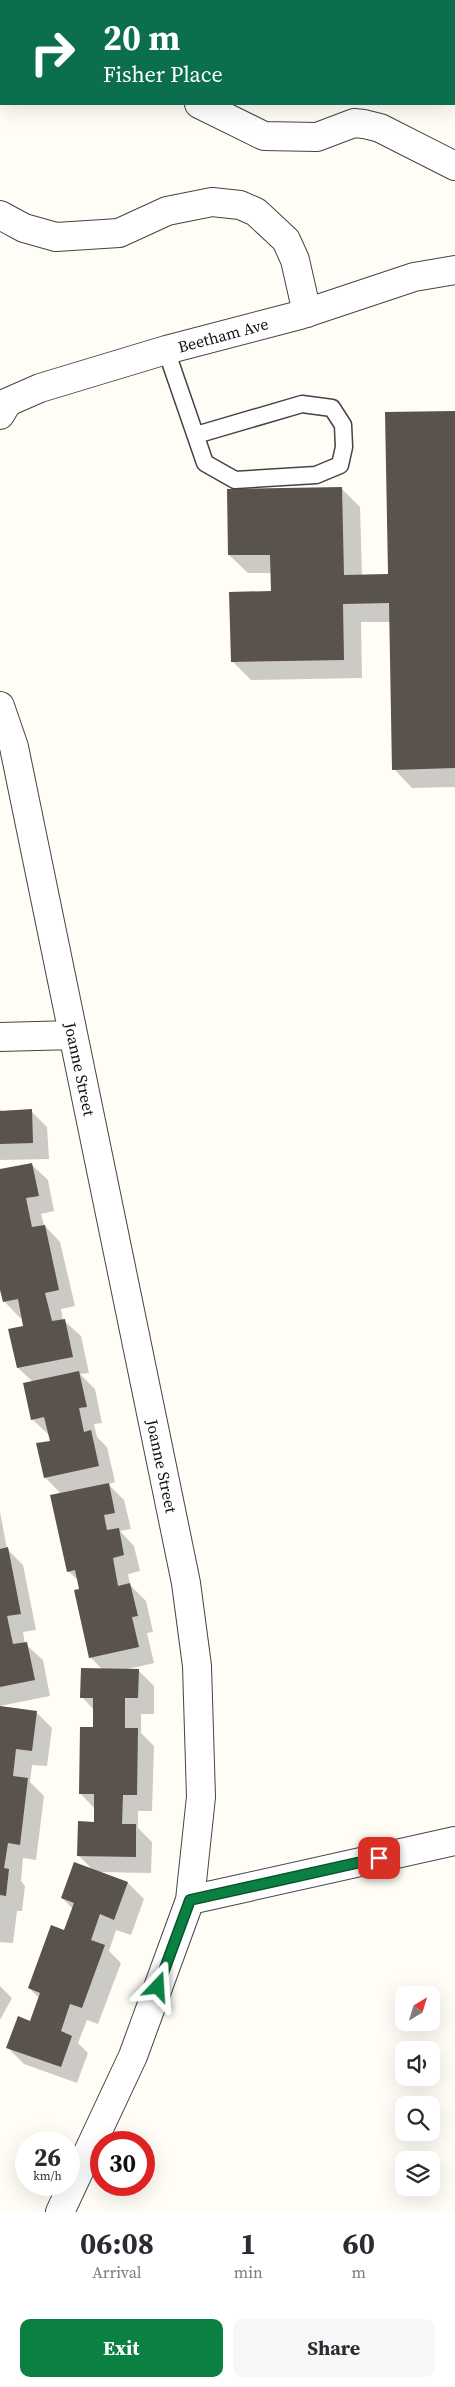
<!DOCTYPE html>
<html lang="en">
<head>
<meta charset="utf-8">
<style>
  body { margin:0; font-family:"Source Serif 4",serif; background:#f7f7f7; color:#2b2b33; height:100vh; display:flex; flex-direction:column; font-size:19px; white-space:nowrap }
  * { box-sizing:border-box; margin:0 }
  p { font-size:16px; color:#7c7c81 }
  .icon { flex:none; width:28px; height:28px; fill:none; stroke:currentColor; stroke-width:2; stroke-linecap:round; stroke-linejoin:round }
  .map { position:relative; height:2212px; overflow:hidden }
  .panel { display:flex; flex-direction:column; background:#fff; flex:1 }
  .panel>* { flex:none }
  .hud { position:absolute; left:0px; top:0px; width:455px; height:105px; box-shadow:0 5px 20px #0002; background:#0b6e4f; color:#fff; overflow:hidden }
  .needle { width:32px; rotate:38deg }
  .tools { position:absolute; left:395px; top:1986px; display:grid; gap:10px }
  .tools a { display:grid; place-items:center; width:45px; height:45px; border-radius:10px; background:#fff; box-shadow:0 5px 20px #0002; font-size:25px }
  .speed { position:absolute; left:15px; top:2131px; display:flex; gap:10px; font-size:25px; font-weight:700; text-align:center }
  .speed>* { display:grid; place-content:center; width:65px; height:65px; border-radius:50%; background:#fff; box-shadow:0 5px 20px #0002; line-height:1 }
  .speed small { font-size:12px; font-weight:400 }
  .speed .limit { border:8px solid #d22; background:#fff; color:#111 }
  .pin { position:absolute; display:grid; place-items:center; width:42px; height:42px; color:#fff; margin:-21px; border-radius:10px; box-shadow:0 2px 8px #0006 }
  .me { position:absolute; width:55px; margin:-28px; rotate:20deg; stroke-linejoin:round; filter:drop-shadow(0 0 4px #0008) }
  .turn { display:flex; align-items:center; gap:18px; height:105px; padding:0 20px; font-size:22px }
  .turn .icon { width:65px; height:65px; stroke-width:2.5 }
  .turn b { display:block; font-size:35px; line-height:42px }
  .eta { display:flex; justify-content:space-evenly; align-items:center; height:85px; text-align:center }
  .eta b { font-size:30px; font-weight:700; line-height:35px }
  .button { display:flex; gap:10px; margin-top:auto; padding:10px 20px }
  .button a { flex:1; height:58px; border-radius:10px; background:#0b8043; color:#fff; font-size:20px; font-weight:700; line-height:58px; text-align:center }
  .button a+a { background:#f7f7f7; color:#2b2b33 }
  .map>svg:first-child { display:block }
  .shadow { fill:#0003 }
  .building { fill:#5a524d }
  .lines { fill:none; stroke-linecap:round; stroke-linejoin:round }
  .lane-casing { stroke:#444; stroke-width:19 }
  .street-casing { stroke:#444; stroke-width:30 }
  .lane { stroke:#fff; stroke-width:16 }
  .street { stroke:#fff; stroke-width:28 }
  .route-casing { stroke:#07532c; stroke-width:12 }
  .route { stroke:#0b8043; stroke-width:9 }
  .labels { text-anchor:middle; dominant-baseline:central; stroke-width:5; stroke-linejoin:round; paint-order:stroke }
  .street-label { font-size:16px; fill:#111; stroke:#fff }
</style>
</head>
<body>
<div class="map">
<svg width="455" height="2212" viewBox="0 0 455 2212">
  <rect width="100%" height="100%" fill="#fffdf5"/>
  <path class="shadow" d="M455,412V787L412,788L394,769L391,622H361L362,678L251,680L232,661L273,592L272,573H248L229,555L341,488L360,507L362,576L390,575Z
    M0,1109L3,1112L31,1111L47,1127L49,1159L0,1160Z
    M31,1164L48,1180L54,1211L41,1214L44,1225L60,1242L75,1306L61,1309L63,1320L81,1336L89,1373L80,1374L95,1389L102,1423L94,1424L97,1437L107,1447L115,1482L108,1484L124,1500L131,1529L120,1531L134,1546L140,1571L128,1574L130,1585L146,1601L153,1632L147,1633L154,1663L128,1669L138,1670L154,1686V1714H141V1733L154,1746L152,1811H138V1828L152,1842L151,1873L98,1872L128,1883L144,1899L131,1935L116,1930L109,1951L121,1963L98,2024L87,2020L78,2043L88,2053L77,2083L24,2064L7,2047L31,2023L39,1998L29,1988L65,1932L73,1909L62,1898L94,1871L79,1856L95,1823V1809L80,1793L94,1728V1710L82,1697L102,1669L90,1657L79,1581L68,1571L61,1494L45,1477L51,1442L49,1435L32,1419L33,1382L18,1368L25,1326L23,1317L20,1318L4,1301L0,1284V1171Z
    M0,1512L7,1549L23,1565L36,1630L23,1632L25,1644L43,1660L50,1696L0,1706Z
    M0,1707L36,1712L52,1728L47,1766L32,1765L30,1782L44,1796L36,1860L23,1858L21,1881L25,1886L22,1911H17L13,1943L0,1942Z
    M0,1986L12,1998L0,2020Z"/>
  <path class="building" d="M455,411V768L392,770L389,603L343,604L344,660L231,662L229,592L271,591L270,555H228L227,489L342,487L344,575L388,574L385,412Z
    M32,1109L33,1143L0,1144V1111Z
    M32,1163L39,1196L26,1198L32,1227L45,1225L59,1290L45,1293L52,1321L65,1319L73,1357L17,1368L8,1329L23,1326L18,1299L3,1302L0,1290V1169Z
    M79,1371L87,1407L79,1408L84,1432L91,1430L99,1466L44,1478L36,1443L50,1441L44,1417L31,1420L23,1383Z
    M109,1483L115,1513L104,1515L107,1530L119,1528L124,1555L113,1558L118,1586L130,1583L138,1616L132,1617L139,1647L89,1658L74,1590L79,1589L75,1570L67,1572L50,1495Z
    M8,1547L21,1614L7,1616L13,1644L27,1642L35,1680L0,1687V1549Z
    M81,1668L139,1669L138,1698H125V1728H138L137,1795H123L122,1824H136V1857L77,1856L78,1821L94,1822V1794H79L80,1727H93V1698H80Z
    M0,1706L37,1711L32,1751L16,1749L13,1776L28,1778L20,1845L8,1843L4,1868L9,1869L6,1896L0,1895Z
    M74,1862L128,1882L114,1920L100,1914L91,1940L105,1945L82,2008L70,2004L61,2031L72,2036L61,2067L6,2048L18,2016L30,2021L40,1993L28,1988L51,1925L64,1930L74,1903L61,1898Z"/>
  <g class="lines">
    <defs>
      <path id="lane" d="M166,350L205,463L235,480L316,475L340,465L344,447L343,425L332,408L302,404L196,435"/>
      <path id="street" d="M413,0L415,1
        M0,4L1,5
        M454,46H455
        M199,104L264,136L317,137L354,123L364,124L380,128L455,166
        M0,215L24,228L56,237L119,233L167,211L212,202L240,205L256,212L286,240L295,260L307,313
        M0,415L8,402L40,388L166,350L300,315L414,277L455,270
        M0,706L14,747L186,1583L197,1666L201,1797L190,1900L133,2056L60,2212
        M0,1037L73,1035
        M190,1900L455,1841"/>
    </defs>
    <use href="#lane" class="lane-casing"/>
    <use href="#street" class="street-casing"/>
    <use href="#lane" class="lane"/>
    <use href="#street" class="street"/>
  </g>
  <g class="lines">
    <defs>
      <path id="route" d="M158,1987L190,1900L379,1858"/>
    </defs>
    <use href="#route" class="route-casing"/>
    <use href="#route" class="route"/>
  </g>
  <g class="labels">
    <g class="street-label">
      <text transform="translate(223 335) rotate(-15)">Beetham Ave</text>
      <text transform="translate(80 1069) rotate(78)">Joanne Street</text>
      <text transform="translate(162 1466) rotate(78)">Joanne Street</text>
    </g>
  </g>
</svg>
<div class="tools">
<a><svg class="needle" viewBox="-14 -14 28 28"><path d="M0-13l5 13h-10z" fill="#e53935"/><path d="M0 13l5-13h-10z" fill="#7c7c81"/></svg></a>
<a><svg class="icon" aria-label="sound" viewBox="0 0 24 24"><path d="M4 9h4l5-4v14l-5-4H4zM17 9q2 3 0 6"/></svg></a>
<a><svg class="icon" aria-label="search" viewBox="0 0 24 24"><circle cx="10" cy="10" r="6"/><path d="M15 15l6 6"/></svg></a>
<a><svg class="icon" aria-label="layers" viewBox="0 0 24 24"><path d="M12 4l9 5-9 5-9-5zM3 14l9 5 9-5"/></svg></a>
</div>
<div class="speed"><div>26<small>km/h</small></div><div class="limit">30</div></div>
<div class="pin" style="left:379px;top:1858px;background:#d93025"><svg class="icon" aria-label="arrive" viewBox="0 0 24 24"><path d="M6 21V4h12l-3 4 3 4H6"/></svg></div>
<svg class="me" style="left:158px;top:1987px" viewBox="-20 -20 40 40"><path d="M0-17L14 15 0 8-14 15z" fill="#0b8043" stroke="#fff" stroke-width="4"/></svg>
<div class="hud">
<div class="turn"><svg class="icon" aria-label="right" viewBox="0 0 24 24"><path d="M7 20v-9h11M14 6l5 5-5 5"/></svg><div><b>20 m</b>Fisher Place</div></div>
</div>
</div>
<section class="panel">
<div class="eta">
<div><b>06:08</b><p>Arrival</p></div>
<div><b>1</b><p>min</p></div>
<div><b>60</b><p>m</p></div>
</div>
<div class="button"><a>Exit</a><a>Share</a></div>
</section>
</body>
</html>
